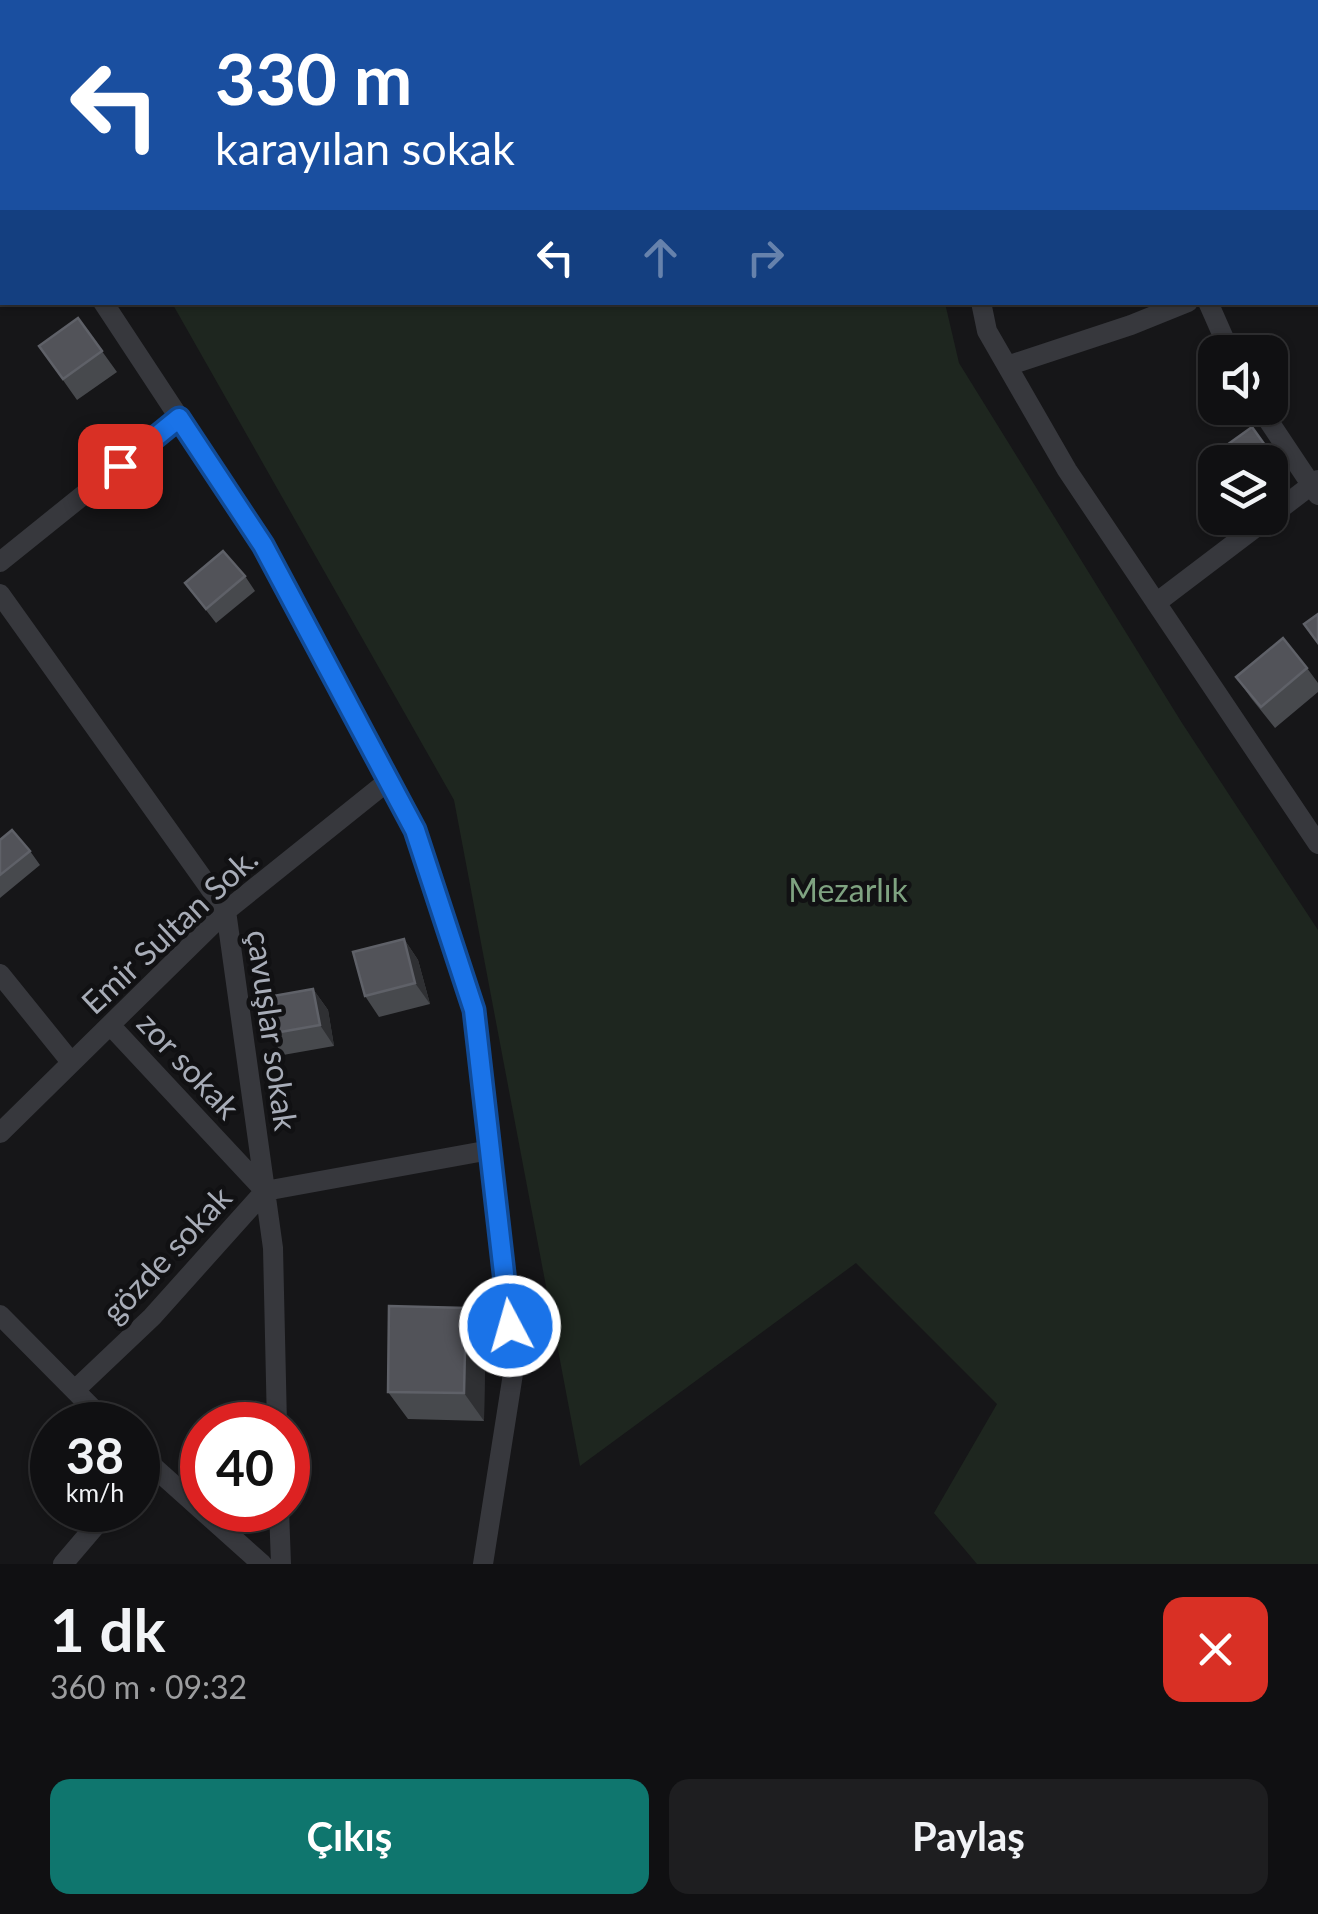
<!DOCTYPE html>
<html lang="tr">
<head>
<meta charset="utf-8">
<style>
  body { margin:0; font-family:Lato,sans-serif; background:#1e1e20; color:#f1f3f6; height:100vh; display:flex; flex-direction:column; font-size:38px; white-space:nowrap }
  * { box-sizing:border-box; margin:0 }
  p { font-size:32px; color:#9c9d9f }
  .icon { flex:none; width:55px; height:55px; fill:none; stroke:currentColor; stroke-width:2; stroke-linecap:round; stroke-linejoin:round }
  .map { position:relative; height:1564px; overflow:hidden }
  .side { display:flex; flex-direction:column; background:#101012; flex:1 }
  .side>* { flex:none }
  .guide { position:absolute; left:0px; top:0px; width:1320px; height:305px; box-shadow:0 2px 8px #0004,0 0 0 2px #303032; background:#1a4fa0; color:#fff; overflow:hidden }
  .tools { position:absolute; left:1198px; top:335px; display:grid; gap:20px }
  .tools a { display:grid; place-items:center; width:90px; height:90px; border-radius:20px; background:#101012; box-shadow:0 2px 8px #0004,0 0 0 2px #303032; font-size:50px }
  .speed { position:absolute; left:30px; top:1402px; display:flex; gap:20px; font-size:50px; font-weight:700; text-align:center }
  .speed>* { display:grid; place-content:center; width:130px; height:130px; border-radius:50%; background:#101012; box-shadow:0 2px 8px #0004,0 0 0 2px #303032; line-height:1 }
  .speed small { font-size:25px; font-weight:400 }
  .speed .limit { border:15px solid #d22; background:#fff; color:#111 }
  .pin { position:absolute; display:grid; place-items:center; width:85px; height:85px; color:#fff; margin:-42px; border-radius:20px; box-shadow:0 5px 15px #0006 }
  .me { position:absolute; width:110px; margin:-55px; rotate:354deg; stroke-linejoin:round; filter:drop-shadow(0 0 8px #0008) }
  .turn { display:flex; align-items:center; gap:35px; height:210px; padding:0 50px; font-size:45px }
  .turn .icon { width:130px; height:130px; stroke-width:2.5 }
  .turn b { display:block; font-size:70px; line-height:85px }
  .lanes { display:flex; align-items:center; height:95px; padding:0 50px; background:#0003; justify-content:center; gap:50px; direction:ltr }
  .lanes .off { opacity:.35 }
  .round { display:grid; place-items:center; flex:none; width:105px; height:105px; border-radius:20px; background:#1e1e20 }
  .overview { display:flex; align-items:center; justify-content:space-between; height:170px; padding:0 50px }
  h1 { font-size:60px; font-weight:700; line-height:75px }
  .primary-button { display:flex; gap:20px; margin-top:auto; padding:20px 50px }
  .primary-button a { flex:1; height:115px; border-radius:20px; background:#0f766e; color:#fff; font-size:40px; font-weight:700; line-height:115px; text-align:center }
  .primary-button a+a { background:#1e1e20; color:#f1f3f6 }
  .map>svg:first-child { display:block }
  .green { fill:#1e261f }
  .lines { fill:none; stroke-linecap:round; stroke-linejoin:round }
  .minor { stroke:#37383d; stroke-width:20 }
  .wall { fill:#47494d }
  .shaded-wall { fill:#2f3033 }
  .building { fill:#525359; stroke:#5f6168; stroke-width:2.5 }
  .route-casing { stroke:#114b97; stroke-width:25 }
  .route { stroke:#1a73e8; stroke-width:18 }
  .labels { text-anchor:middle; dominant-baseline:central; stroke-width:9; stroke-linejoin:round; paint-order:stroke }
  .park-label { font-size:32px; fill:#7fa381; stroke:#111113 }
  .street-label { font-size:32px; fill:#a8adb8; stroke:#111113 }
</style>
</head>
<body>
<div class="map">
<svg width="1318" height="1564" viewBox="0 0 1318 1564">
  <rect width="100%" height="100%" fill="#161618"/>
  <path class="green" d="M0,0H876V2L2,4Z
    M172,303H945L959,363L1182,723L1318,930V1564H977L934,1513L997,1404L856,1263L580,1466L454,800Z"/>
  <g class="lines">
    <path class="minor" d="M912,0V2
      M1129,0V2
      M1301,0L1304,2
      M1062,2L1070,0
      M1200,2L1202,0
      M1318,12V13
      M0,125L2,129
      M1318,257V258
      M103,302L263,545L415,830L474,1010L515,1361L483,1564
      M981,302L987,331L1067,470L1318,844
      M1208,302L1230,352
      M1007,366L1131,325L1188,302
      M1260,408L1318,495
      M0,562L179,418
      M0,594L226,911L273,1248L277,1425
      M1156,603L1318,480
      M0,974L71,1062
      M110,1025L265,1191
      M0,1133L226,911L388,781
      M0,1315L109,1425
      M75,1390L152,1317L265,1191L490,1150
      M138,1453L262,1564
      M279,1510L281,1564
      M63,1564L109,1510"/>
  </g>
  <path class="wall" d="M78,318L117,372L77,400L39,346Z
    M1252,427L1289,480L1270,494V462Z
    M245,576L255,591L216,623L185,583Z
    M1307,668L1318,683V692L1275,728L1251,698L1236,677Z
    M0,840L30,851L40,865L0,898Z
    M404,939L418,960L430,1004L379,1017L365,996Z
    M313,989L328,1010L334,1046L283,1055L269,1034Z
    M485,1335L484,1421L408,1419L388,1392Z"/>
  <path class="shaded-wall" d="M404,939L418,960L430,1004L415,983Z
    M313,989L328,1010L334,1046L320,1025Z
    M466,1308L485,1335L484,1421L464,1393Z"/>
  <path class="building" d="M1071,0H1103L1104,2H1065Z
    M1202,0H1259L1262,2H1200Z
    M78,318L102,351L63,379L39,346Z
    M1252,427L1275,459L1270,462H1215V487L1199,465Z
    M223,551L245,576L206,609L185,583Z
    M1318,614V643L1304,624Z
    M1283,638L1307,668L1261,707L1236,677Z
    M12,830L30,851L0,875V840Z
    M404,939L415,983L365,996L353,952Z
    M313,989L320,1025L269,1034L262,998Z
    M389,1306L466,1308L464,1393L388,1392Z"/>
  <g class="lines">
    <defs>
      <path id="route" d="M120,466L179,418L263,545L415,830L474,1010L510,1326"/>
    </defs>
    <use href="#route" class="route-casing"/>
    <use href="#route" class="route"/>
  </g>
  <g class="labels">
    <g class="park-label">
      <text x="848" y="889">Mezarlık</text>
    </g>
    <g class="street-label">
      <text transform="translate(169 930) rotate(-43)">Emir Sultan Sok.</text>
      <text transform="translate(273 1030) rotate(82)">çavuşlar sokak</text>
      <text transform="translate(189 1065) rotate(47)">zor sokak</text>
      <text transform="translate(166 1254) rotate(-47)">gözde sokak</text>
    </g>
  </g>
</svg>
<div class="tools">
<a><svg class="icon" aria-label="sound" viewBox="0 0 24 24"><path d="M4 9h4l5-4v14l-5-4H4zM17 9q2 3 0 6"/></svg></a>
<a><svg class="icon" aria-label="layers" viewBox="0 0 24 24"><path d="M12 4l9 5-9 5-9-5zM3 14l9 5 9-5"/></svg></a>
</div>
<div class="speed"><div>38<small>km/h</small></div><div class="limit">40</div></div>
<div class="pin" style="left:120px;top:466px;background:#d93025"><svg class="icon" aria-label="arrive" viewBox="0 0 24 24"><path d="M6 21V4h12l-3 4 3 4H6"/></svg></div>
<svg class="me" style="left:510px;top:1326px" viewBox="-20 -20 40 40"><circle r="17" fill="#1a73e8" stroke="#fff" stroke-width="3"/><path d="M0-11L8 9 0 5-8 9z" fill="#fff"/></svg>
<div class="guide">
<div class="turn"><svg class="icon" aria-label="left" viewBox="0 0 24 24"><path d="M17 20v-9H6M10 6l-5 5 5 5"/></svg><div><b>330 m</b>karayılan sokak</div></div>
<div class="lanes"><svg class="icon" aria-label="left" viewBox="0 0 24 24"><path d="M17 20v-9H6M10 6l-5 5 5 5"/></svg><svg class="icon off" aria-label="ahead" viewBox="0 0 24 24"><path d="M12 20V5M6 11l6-6 6 6"/></svg><svg class="icon off" aria-label="right" viewBox="0 0 24 24"><path d="M7 20v-9h11M14 6l5 5-5 5"/></svg></div>
</div>
</div>
<section class="side">
<div class="overview"><div><h1>1 dk</h1><p>360 m · 09:32</p></div><a class="round" style="background:#d93025;color:#fff"><svg class="icon" aria-label="close" viewBox="0 0 24 24"><path d="M6 6l12 12M18 6L6 18"/></svg></a></div>
<div class="primary-button"><a>Çıkış</a><a>Paylaş</a></div>
</section>
</body>
</html>
